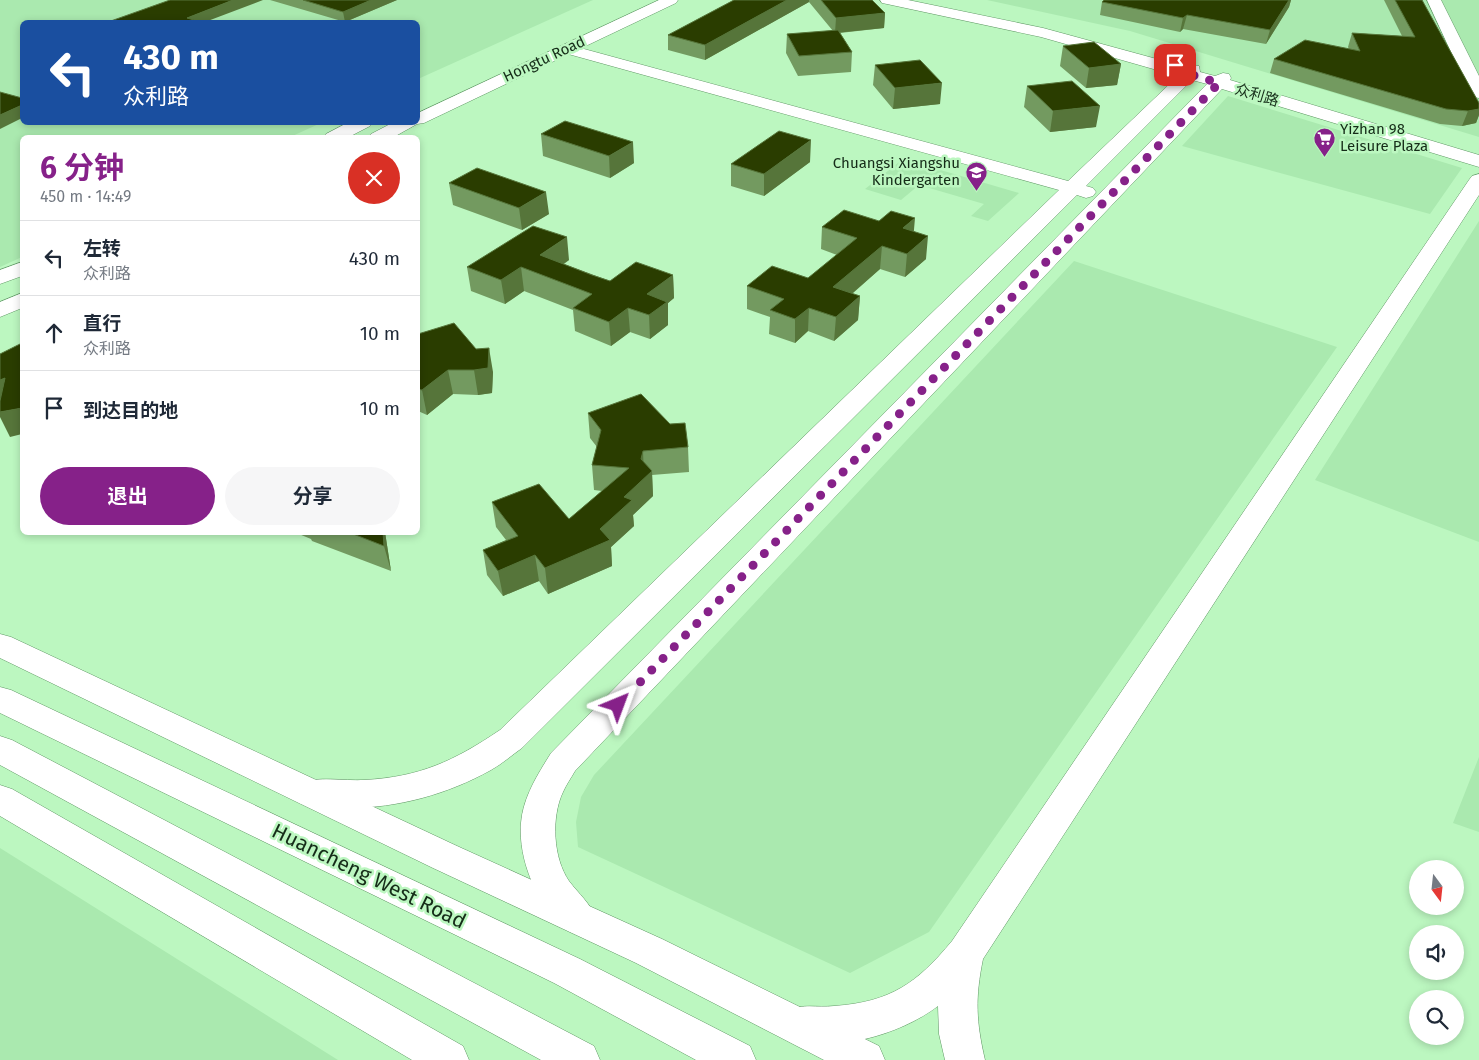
<!DOCTYPE html>
<html lang="zh">
<head>
<meta charset="utf-8">
<style>
  body { margin:0; font-family:"Fira Sans","Noto Sans SC",sans-serif; background:#f6f6f7; color:#1f2937; height:100vh; display:flex; flex-direction:column; font-size:19px; white-space:nowrap }
  * { box-sizing:border-box; margin:0 }
  p { font-size:16px; color:#747a83 }
  .icon { flex:none; width:28px; height:28px; fill:none; stroke:currentColor; stroke-width:2; stroke-linecap:round; stroke-linejoin:round }
  .map { position:relative; flex:1; overflow:hidden }
  .side { position:absolute; left:20px; top:135px; width:400px; height:400px; display:flex; flex-direction:column; background:#fff; border-radius:8px; box-shadow:0 2px 8px #0003 }
  .side>* { flex:none }
  .hud { position:absolute; left:20px; top:20px; width:400px; height:105px; border-radius:8px; box-shadow:0 2px 8px #0003; background:#1a4fa0; color:#fff; overflow:hidden }
  .needle { width:32px; rotate:165deg }
  .controls { position:absolute; left:1409px; top:860px; display:grid; gap:10px }
  .controls a { display:grid; place-items:center; width:55px; height:55px; border-radius:50%; background:#fff; box-shadow:0 2px 8px #0003; font-size:25px }
  .pin { position:absolute; display:grid; place-items:center; width:42px; height:42px; color:#fff; margin:-21px; border-radius:10px; box-shadow:0 2px 8px #0006 }
  .me { position:absolute; width:55px; margin:-28px; rotate:44deg; stroke-linejoin:round; filter:drop-shadow(0 0 4px #0008) }
  .turn { display:flex; align-items:center; gap:18px; height:105px; padding:0 20px; font-size:22px }
  .turn .icon { width:65px; height:65px; stroke-width:2.5 }
  .turn b { display:block; font-size:35px; line-height:42px }
  .round { display:grid; place-items:center; flex:none; width:52px; height:52px; border-radius:26px; background:#f6f6f7 }
  .summary { display:flex; align-items:center; justify-content:space-between; height:85px; padding:0 20px }
  h1 { font-size:30px; font-weight:700; line-height:38px; color:#862189 }
  .primary-button { display:flex; gap:10px; margin-top:auto; padding:10px 20px }
  .primary-button a { flex:1; height:58px; border-radius:30px; background:#862189; color:#fff; font-size:20px; font-weight:700; line-height:58px; text-align:center }
  .primary-button a+a { background:#f6f6f7; color:#1f2937 }
  ul { padding:0; list-style:none }
  li { display:flex; align-items:center; gap:15px; height:75px; padding:0 20px; border-top:1px solid #e0e1e3 }
  li div { flex:1 }
  li b { display:block; font-size:19px }
  li em { font-style:normal }
  .map>svg:first-child { display:block }
  .built { fill:#aae9af }
  .lines { fill:none; stroke-linecap:round; stroke-linejoin:round }
  .minor-casing { stroke:#619866; stroke-width:1 }
  .major-casing { stroke:#619866; stroke-width:1 }
  .highway-casing { stroke:#619866; stroke-width:1 }
  .minor { fill:#fff; fill-rule:evenodd }
  .major { fill:#fff; fill-rule:evenodd }
  .highway { fill:#fff; fill-rule:evenodd }
  .wall { fill:#739a60 }
  .shaded-wall { fill:#56753a }
  .building { fill:#2a3d00; stroke:#56753a }
  .route { stroke:#862189; stroke-width:9; stroke-dasharray:0 16.2 }
  .labels { text-anchor:middle; dominant-baseline:central; stroke-width:5; stroke-linejoin:round; paint-order:stroke }
  .far-street-label { font-size:15px; fill:#152c18; stroke:#bcf7c0 }
  .far-poi-label { font-size:15px; fill:#152c18; stroke:#bcf7c0; text-anchor:start }
  .near-street-label { font-size:21px; fill:#152c18; stroke:#bcf7c0 }
</style>
</head>
<body>
<div class="map">
<svg width="1479" height="1060" viewBox="0 0 1479 1060">
  <rect width="100%" height="100%" fill="#bcf7c0"/>
  <path class="built" d="M0,0H593L418,79V22H22V122L321,123L288,138H22V257L0,267Z
    M987,0H1479V137L1130,31Z
    M1228,96L1462,168L1430,214L1182,146Z
    M903,159L1019,193L988,221L971,216L984,204L919,185L901,200L865,189Z
    M1479,221V542L1315,480Z
    M1074,261L1337,347L929,932L850,973L578,847L576,822L581,797L594,775Z
    M1479,757V832L1453,823Z
    M0,848L338,1060H0Z"/>
  <g class="lines">
    <defs>
      <path id="minor" d="M880,0H908L1043,28L1186,67L1193,65L1199,66L1200,72L1215,76L1223,73L1229,74L1231,78L1230,80L1479,155V167L1222,89L575,771C571,778 566,785 563,792C551,817 553,858 569,881C579,894 590,903 596,918L591,930L578,934C573,933 567,931 564,928C537,904 518,860 521,823C523,797 538,774 551,753L1207,84L1192,80L1086,186L1093,188L1096,192L1093,196L1086,198L1077,195L522,748C512,755 502,764 491,770C448,794 398,808 348,808C331,808 315,808 299,803L294,793L299,783C319,776 342,781 364,780C420,777 454,761 500,730L1059,190L561,52L559,49L561,46H573L1068,181L1178,76L1041,37L887,4L882,3Z
        M1427,0H1441L1479,76V98L1473,97L1470,93Z
        M1479,174V195L983,959C975,998 976,1021 985,1060H945L939,1034L938,1006C900,1035 831,1055 785,1037L779,1024L785,1011C805,1003 815,1008 834,1006C891,1002 917,983 952,941L1469,180L1472,176Z"/>
      <path id="major" d="M659,0H678L676,3L424,123L417,124L392,138H368L371,134L394,122H418V113Z
        M349,122H373L370,126L347,138H323L326,134Z
        M22,262V276L0,284V270Z
        M22,293V308L0,317V302Z
        M0,634L11,637L457,846L662,939L879,1046L885,1060H824L636,963L433,868L0,658Z
        M0,785L12,789L463,1046L469,1060H412L0,816Z"/>
      <path id="highway" d="M0,687L11,690L580,959L750,1046L756,1060H696L554,983L0,713Z
        M0,736L12,740L594,1046L600,1060H541L0,765Z"/>
    </defs>
    <use href="#minor" class="minor-casing"/>
    <use href="#major" class="major-casing"/>
    <use href="#highway" class="highway-casing"/>
    <use href="#minor" class="minor"/>
    <use href="#major" class="major"/>
    <use href="#highway" class="highway"/>
  </g>
  <path class="wall" d="M270,0H397L345,22Z
    M734,0H872L885,13L884,28L840,33L852,52L851,72L798,76L786,53L787,34L833,31L809,2L705,60L668,50V35Z
    M1104,0H1291L1289,7L1266,44L1183,29L1180,32L1100,15L1102,2Z
    M1384,0H1422L1479,103V115L1476,123L1462,126L1440,124L1270,73L1274,59L1349,49L1348,47L1352,33L1402,36Z
    M1063,46L1121,64L1117,85L1086,88L1060,66Z
    M875,65L940,104L893,109L873,85Z
    M1027,86L1096,127L1050,132L1024,107Z
    M541,134L634,163L610,178L543,156Z
    M810,162L764,196L731,186V164Z
    M449,183L549,214L522,230L453,205Z
    M822,227L914,231L926,259L905,277L880,269L852,294L860,296L858,320L834,341L808,331L795,343L769,334L770,317L747,309V286L808,278L837,255L821,249Z
    M569,260L564,264L610,281L673,275L674,298L668,303V325L650,339L630,332L611,346L575,331L573,310L524,291L505,304L471,291L467,267Z
    M418,334L493,372L492,393L478,395L453,394L427,415L418,411Z
    M588,413L688,447L689,472L652,475L653,496L633,515L634,526L611,547L612,566L548,594L539,581L503,596L487,575L483,550L506,540L496,527L492,502L569,519L602,491L594,490L592,465L597,447L590,438Z
    M294,532H385L391,571L312,541L311,539Z"/>
  <path class="shaded-wall" d="M233,0H263L205,22H188L187,18Z
    M371,0H397L345,22L343,12Z
    M787,0H809V2L705,60V45Z
    M1289,0H1291L1289,7L1266,44L1270,30Z
    M885,13L884,28L835,33L836,18Z
    M1187,15L1183,29L1180,32L1183,18Z
    M1121,64L1117,85L1086,88L1089,68Z
    M942,83L940,104L893,109L895,88Z
    M22,105V118L0,129V115Z
    M1100,106L1096,127L1050,132L1053,111Z
    M1479,109V115L1476,123L1462,126L1468,111Z
    M811,140L810,162L764,196V174Z
    M633,142L634,163L610,178L609,156Z
    M546,192L549,214L522,230L519,208Z
    M915,218L913,241L903,228Z
    M928,236L926,259L905,277L907,254Z
    M567,237L569,260L545,276L540,255Z
    M882,246L880,269L832,311L833,287Z
    M521,267L524,291L505,304L501,280Z
    M673,275L674,298L668,303V325L650,339L649,315L647,294Z
    M860,296L858,320L834,341L836,317Z
    M628,308L630,332L611,346L609,322Z
    M809,308L808,331L795,343V319Z
    M489,348L493,372L492,393L478,395L474,370Z
    M448,370L453,394L427,415L422,390Z
    M5,378L0,410V380Z
    M22,408V434L10,437L0,417V412Z
    M643,451L644,476L652,471L653,496L633,515L634,526L611,547L612,566L548,594L545,568L600,529L624,497L641,459Z
    M383,532H385L391,571L384,546Z
    M535,555L539,581L503,596L498,571Z"/>
  <path class="building" d="M170,0H233L187,18L201,22H108Z
    M303,0H371L343,12Z
    M734,0H787L705,45L668,35Z
    M821,0H872L885,13L836,18Z
    M1104,0H1289L1270,30L1187,15L1183,18L1102,2Z
    M1395,0H1422L1479,103V109L1468,111L1446,109L1274,59L1305,40L1360,51L1352,33L1415,37Z
    M838,30L852,52L799,56L787,34Z
    M1094,42L1121,64L1089,68L1063,46Z
    M920,60L942,83L895,88L875,65Z
    M1072,81L1100,106L1053,111L1027,86Z
    M0,92L22,98V105L0,115Z
    M565,121L633,142L609,156L541,134Z
    M779,131L811,140L764,174L731,164Z
    M477,168L546,192L519,208L449,183Z
    M844,210L879,221L891,211L915,218L903,228L928,236L907,254L882,246L833,287L860,296L836,317L809,308L795,319L770,310L784,299L747,286L772,266L808,278L857,238L822,227Z
    M533,226L567,237L540,255L592,275L610,281L636,262L673,275L647,294L667,302L649,315L628,308L609,322L573,308L592,294L521,267L501,280L467,267Z
    M454,323L476,349L489,348L488,368L474,370H448L422,390L418,389V334Z
    M22,343V408L0,412V401L5,378L0,380V354Z
    M641,394L670,424L685,423L688,447L643,451L641,459L652,471L624,497L632,500L600,529L610,540L545,568L535,555L498,571L483,550L518,536L492,502L539,484L569,519L629,468L592,465L601,430L588,413Z
    M348,532H383L384,546Z"/>
  <g class="lines">
    <path class="route" d="M618,705L1219,83L1189,74L1193,70L1175,65"/>
  </g>
  <defs>
    <symbol id="supermarket-pin" viewBox="-11 -11 22 30"><path d="M0 17L-7.5 6A9.5 9.5 0 1 1 7.5 6Z" fill="#862189" stroke="#bcf7c0"/><path d="M-6-5.5h2.5l.6 2H6L4.5 2H-2.5L-4.4-4H-6ZM-1.5 3.2a1.3 1.3 0 1 0 .1 0ZM3 3.2a1.3 1.3 0 1 0 .1 0Z" fill="#fff"/></symbol>
    <symbol id="school-pin" viewBox="-11 -11 22 30"><path d="M0 17L-7.5 6A9.5 9.5 0 1 1 7.5 6Z" fill="#862189" stroke="#bcf7c0"/><path d="M0-5L7-2L0 1L-7-2ZM-4 1L0 2.5L4 1V4Q0 6-4 4Z" fill="#fff"/></symbol>
  </defs>
  <g fill-rule="evenodd">
    <use href="#supermarket-pin" x="1312" y="126" width="25" height="34"/>
    <use href="#school-pin" x="964" y="160" width="25" height="34"/>
  </g>
  <g class="labels">
    <g class="far-street-label">
      <text transform="translate(544 59) rotate(-25)">Hongtu Road</text>
      <text transform="translate(1257 95) rotate(17)">众利路</text>
    </g>
    <g class="far-poi-label">
      <text x="1340" y="129">Yizhan 98<tspan x="1340" dy="17">Leisure Plaza</tspan></text>
      <text x="960" y="163" text-anchor="end">Chuangsi Xiangshu<tspan x="960" dy="17">Kindergarten</tspan></text>
    </g>
    <g class="near-street-label">
      <text transform="translate(369 876) rotate(26)">Huancheng West Road</text>
    </g>
  </g>
</svg>
<div class="controls">
<a><svg class="needle" viewBox="-14 -14 28 28"><path d="M0-13l5 13h-10z" fill="#e53935"/><path d="M0 13l5-13h-10z" fill="#747a83"/></svg></a>
<a><svg class="icon" aria-label="sound" viewBox="0 0 24 24"><path d="M4 9h4l5-4v14l-5-4H4zM17 9q2 3 0 6"/></svg></a>
<a><svg class="icon" aria-label="search" viewBox="0 0 24 24"><circle cx="10" cy="10" r="6"/><path d="M15 15l6 6"/></svg></a>
</div>
<div class="pin" style="left:1175px;top:65px;background:#d93025"><svg class="icon" aria-label="arrive" viewBox="0 0 24 24"><path d="M6 21V4h12l-3 4 3 4H6"/></svg></div>
<svg class="me" style="left:618px;top:705px" viewBox="-20 -20 40 40"><path d="M0-17L14 15 0 8-14 15z" fill="#862189" stroke="#fff" stroke-width="4"/></svg>
<div class="hud">
<div class="turn"><svg class="icon" aria-label="left" viewBox="0 0 24 24"><path d="M17 20v-9H6M10 6l-5 5 5 5"/></svg><div><b>430 m</b>众利路</div></div>
</div>
<section class="side">
<div class="summary"><div><h1>6 分钟</h1><p>450 m · 14:49</p></div><a class="round" style="background:#d93025;color:#fff"><svg class="icon" aria-label="close" viewBox="0 0 24 24"><path d="M6 6l12 12M18 6L6 18"/></svg></a></div>
<ul>
<li><svg class="icon" aria-label="left" viewBox="0 0 24 24"><path d="M17 20v-9H6M10 6l-5 5 5 5"/></svg><div><b>左转</b><p>众利路</p></div><em>430 m</em></li>
<li><svg class="icon" aria-label="ahead" viewBox="0 0 24 24"><path d="M12 20V5M6 11l6-6 6 6"/></svg><div><b>直行</b><p>众利路</p></div><em>10 m</em></li>
<li><svg class="icon" aria-label="arrive" viewBox="0 0 24 24"><path d="M6 21V4h12l-3 4 3 4H6"/></svg><div><b>到达目的地</b></div><em>10 m</em></li>
</ul>
<div class="primary-button"><a>退出</a><a>分享</a></div>
</section>
</div>
</body>
</html>
